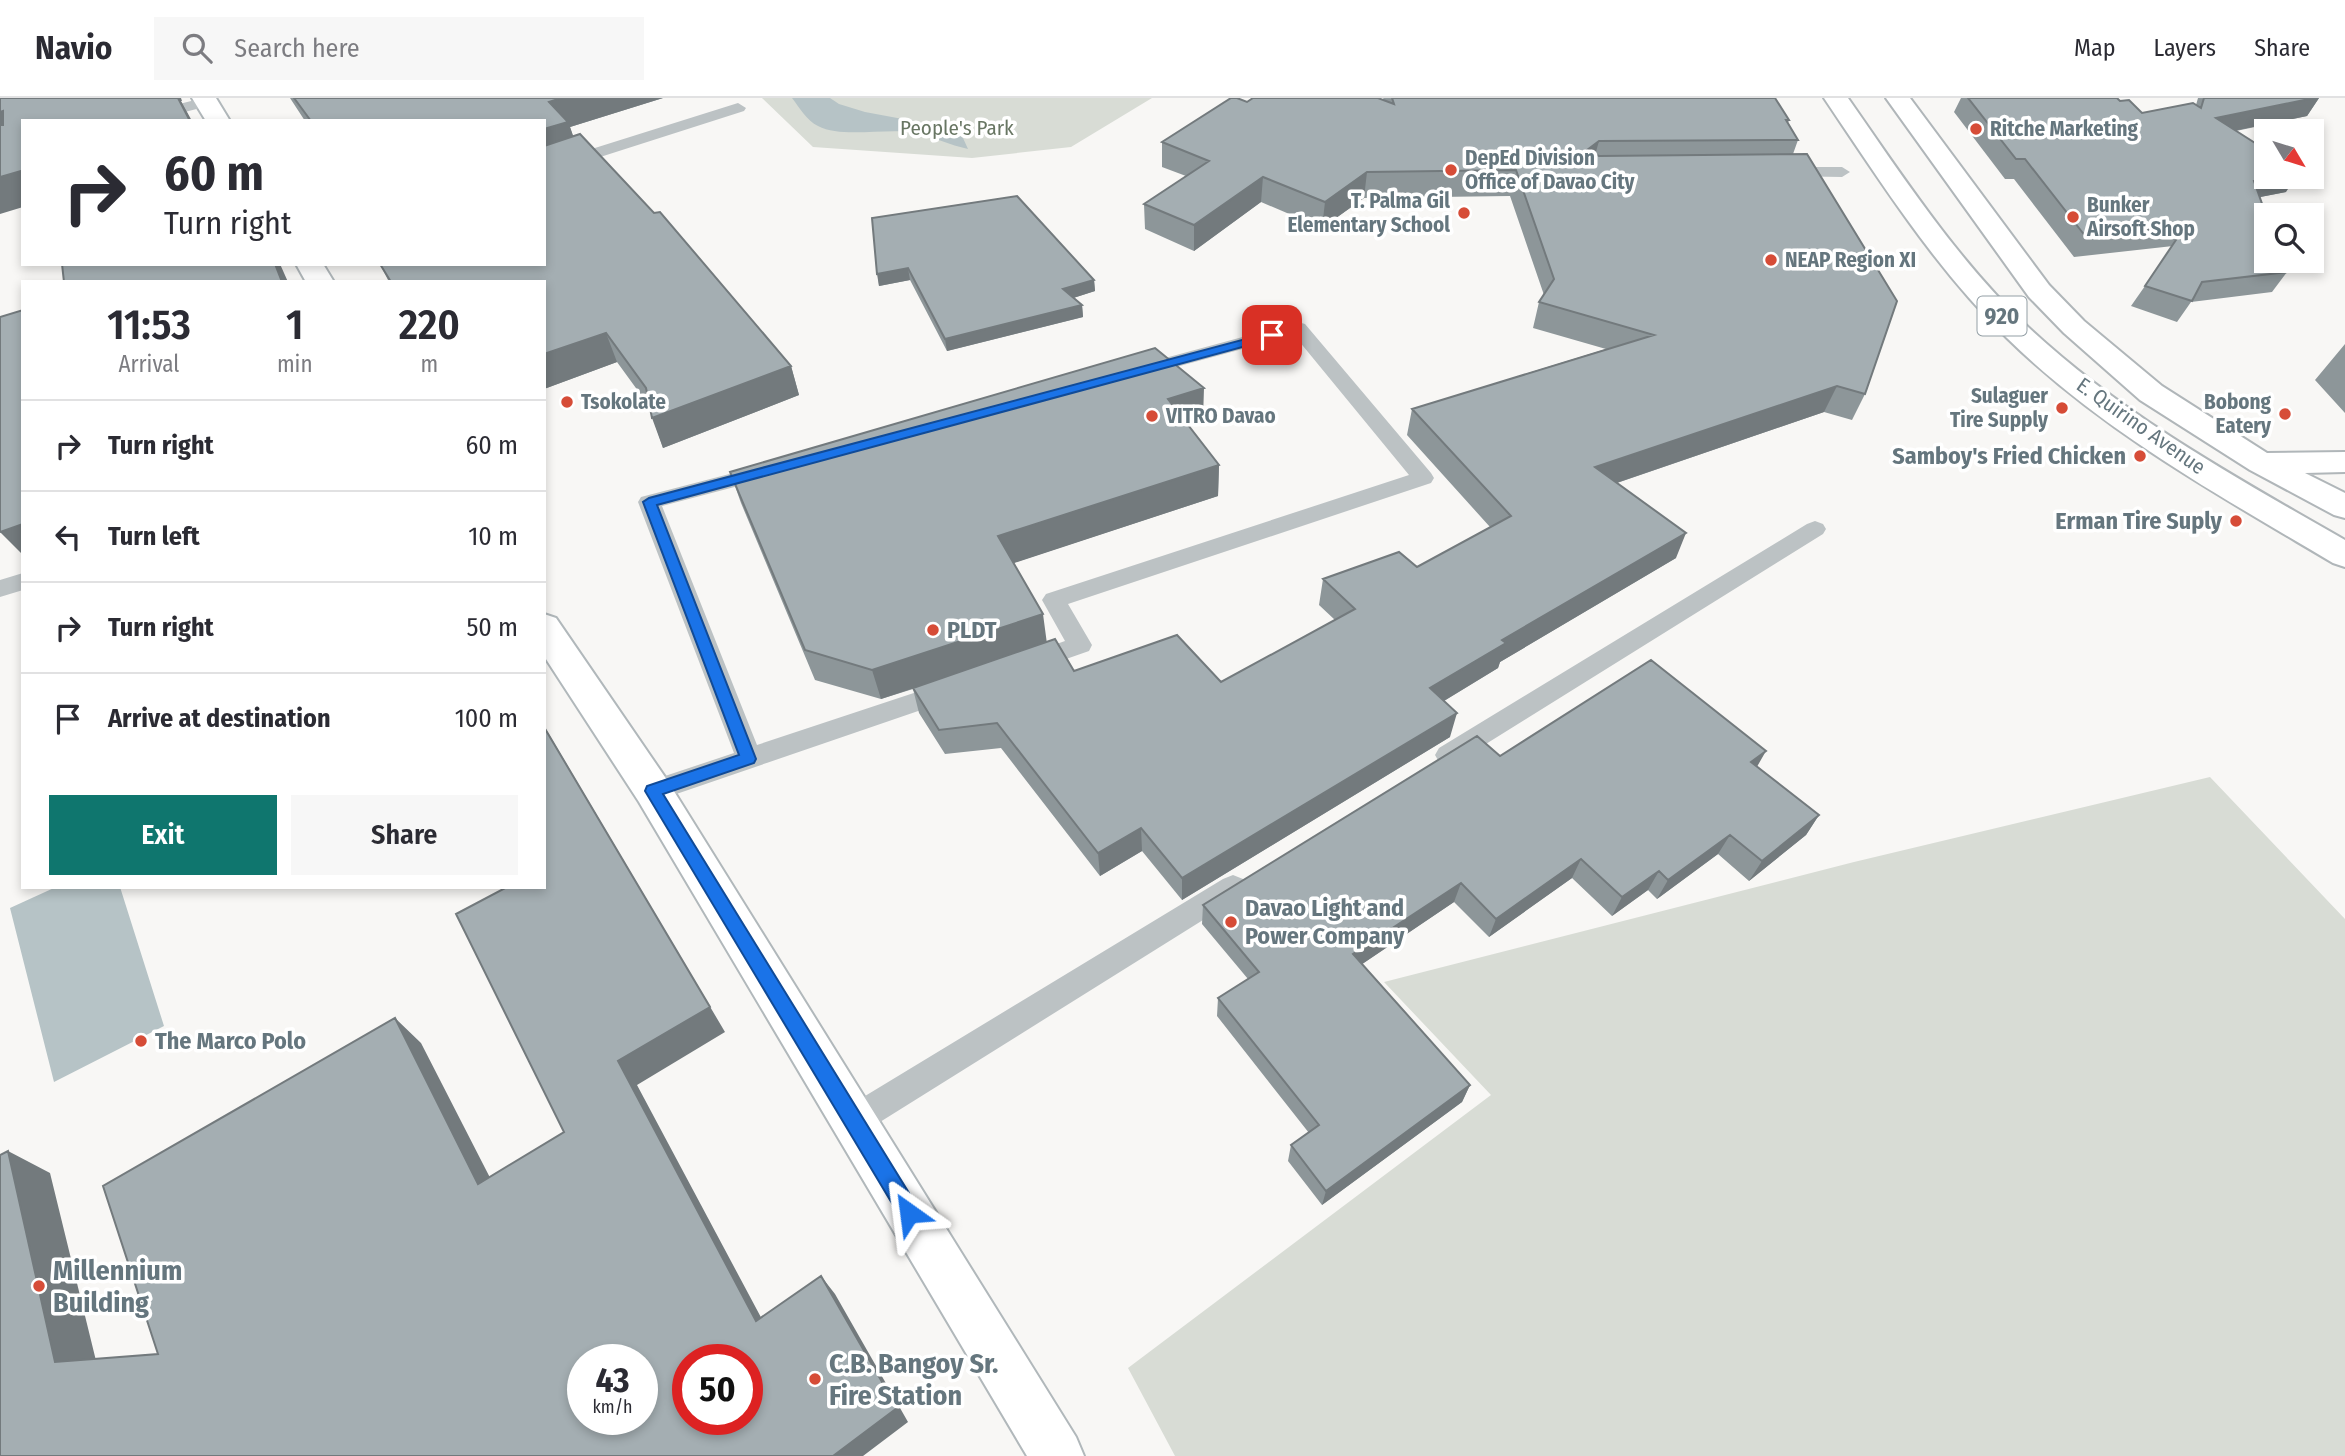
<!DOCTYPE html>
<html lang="en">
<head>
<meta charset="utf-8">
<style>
  body { margin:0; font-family:"Fira Sans Condensed",sans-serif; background:#f7f7f7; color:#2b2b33; height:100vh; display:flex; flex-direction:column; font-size:26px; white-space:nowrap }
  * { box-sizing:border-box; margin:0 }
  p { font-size:23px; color:#7c7c81 }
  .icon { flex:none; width:38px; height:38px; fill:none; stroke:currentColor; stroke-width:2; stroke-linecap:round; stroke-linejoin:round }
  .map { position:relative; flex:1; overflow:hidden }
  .side { position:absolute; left:21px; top:182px; width:525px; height:609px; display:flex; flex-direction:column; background:#fff; border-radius:0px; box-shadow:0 4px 10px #0003 }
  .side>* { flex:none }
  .banner { position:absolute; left:21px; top:21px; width:525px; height:147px; border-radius:0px; box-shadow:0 4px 10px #0003; background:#fff; color:#2b2b33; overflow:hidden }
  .needle { width:46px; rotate:128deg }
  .fabs { position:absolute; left:2254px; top:21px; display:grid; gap:14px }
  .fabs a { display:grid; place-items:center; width:70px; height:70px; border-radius:0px; background:#fff; box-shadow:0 4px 10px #0003; font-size:35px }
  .speed { position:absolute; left:567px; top:1246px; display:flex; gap:14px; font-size:35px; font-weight:700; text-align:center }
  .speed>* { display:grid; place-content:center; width:91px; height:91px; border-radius:50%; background:#fff; box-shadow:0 4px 10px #0003; line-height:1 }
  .speed small { font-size:18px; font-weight:400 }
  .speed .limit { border:10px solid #d22; background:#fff; color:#111 }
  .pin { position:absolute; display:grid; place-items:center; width:60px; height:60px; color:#fff; margin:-30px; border-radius:14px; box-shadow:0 4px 10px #0006 }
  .me { position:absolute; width:77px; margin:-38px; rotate:329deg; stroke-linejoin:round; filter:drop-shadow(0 0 5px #0008) }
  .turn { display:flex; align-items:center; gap:24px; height:147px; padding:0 28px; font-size:32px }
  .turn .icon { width:91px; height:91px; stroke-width:2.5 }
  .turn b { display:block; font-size:49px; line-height:60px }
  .eta { display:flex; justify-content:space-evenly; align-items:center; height:119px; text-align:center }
  .eta b { font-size:42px; font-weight:600; line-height:49px }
  .button { display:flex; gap:14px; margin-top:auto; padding:14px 28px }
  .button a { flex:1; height:80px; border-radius:0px; background:#0f766e; color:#fff; font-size:28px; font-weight:600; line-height:80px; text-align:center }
  .button a+a { background:#f7f7f7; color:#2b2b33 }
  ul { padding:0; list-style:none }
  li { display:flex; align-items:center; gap:21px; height:91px; padding:0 28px; border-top:2px solid #e1e1e2 }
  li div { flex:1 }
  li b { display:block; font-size:26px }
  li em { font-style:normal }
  header { display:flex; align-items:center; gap:42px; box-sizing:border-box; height:98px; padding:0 35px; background:#fff; border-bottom:2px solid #e1e1e2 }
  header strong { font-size:33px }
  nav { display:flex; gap:38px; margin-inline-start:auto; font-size:24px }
  .search { width:490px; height:63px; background:#f7f7f7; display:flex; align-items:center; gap:18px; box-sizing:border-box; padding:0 24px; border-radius:0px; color:#7c7c81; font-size:26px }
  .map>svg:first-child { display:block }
  .green { fill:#d8dcd5 }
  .water { fill:#b6c3c6 }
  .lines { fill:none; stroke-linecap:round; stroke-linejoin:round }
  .secondary-casing { stroke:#b1b8bb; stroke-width:4 }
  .primary-casing { stroke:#b0b6b9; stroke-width:4 }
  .lane { fill:#bcc2c4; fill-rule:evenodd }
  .secondary { fill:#fff; fill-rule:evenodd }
  .primary { fill:#fff; fill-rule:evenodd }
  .wall { fill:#8d9699 }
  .shaded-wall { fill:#737a7d }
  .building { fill:#a4aeb2; stroke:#737a7d; stroke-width:2; fill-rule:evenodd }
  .route { fill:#1a73e8; stroke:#114b97; stroke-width:2 }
  .poi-dot { fill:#d64c37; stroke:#fff; stroke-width:2.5 }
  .labels { text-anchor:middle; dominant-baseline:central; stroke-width:7; stroke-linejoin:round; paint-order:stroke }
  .far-park-label { font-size:21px; fill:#687663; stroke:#fff }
  .far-poi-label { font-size:21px; font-weight:bold; fill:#65767e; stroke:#fff; text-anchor:start }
  .far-street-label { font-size:21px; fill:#65767e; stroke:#fff }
  .shield { fill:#fff; stroke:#939fa5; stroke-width:2 }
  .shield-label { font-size:23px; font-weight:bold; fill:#65767e }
  .poi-label { font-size:24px; font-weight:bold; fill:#65767e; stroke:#fff; text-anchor:start }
  .near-poi-label { font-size:28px; font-weight:bold; fill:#65767e; stroke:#fff; text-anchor:start }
</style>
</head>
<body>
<header>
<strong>Navio</strong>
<div class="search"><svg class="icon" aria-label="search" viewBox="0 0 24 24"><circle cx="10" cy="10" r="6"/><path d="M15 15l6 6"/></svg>Search here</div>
<nav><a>Map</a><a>Layers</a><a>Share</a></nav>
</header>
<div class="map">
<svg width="2345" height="1358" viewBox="0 0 2345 1358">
  <rect width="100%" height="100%" fill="#f8f7f5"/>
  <path class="green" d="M762,0H1152L1071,49L972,60L813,49Z
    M2210,679L2345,821V1358H1175L1128,1270L1491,997L1384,884L1854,764Z"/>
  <path class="water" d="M792,0H830L839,6L865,14L935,27L952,32L963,40L968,51C950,47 933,39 916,35C887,29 843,41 818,28C807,23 799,9 792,0Z
    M56,789H120L164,928L54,984L10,810Z"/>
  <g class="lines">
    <defs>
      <path id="secondary" d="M192,0H216L230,23H206Z
        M296,166H323L334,184H306Z
        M544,516L556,520L667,682L1076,1339L1084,1358H1027L639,704L544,558Z"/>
      <path id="primary" d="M1824,0H1848C1903,79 1958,163 2028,229C2122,317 2235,379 2345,442V469L2333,465C2220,398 2102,333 2007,240C1935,170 1880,83 1824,0Z
        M1886,0H1910L2049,187L2084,223L2162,288L2267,355L2345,354V374L2305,375L2345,395V420L2334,417L2250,372L2140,302L2064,235L2029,199Z"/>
    </defs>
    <use href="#secondary" class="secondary-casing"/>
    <use href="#primary" class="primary-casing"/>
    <path class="lane" d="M203,0L212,1L214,4L212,7L150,23H122L124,20Z
      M738,5L746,10L744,13L544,77V66Z
      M1784,69H1842L1850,74L1842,79L1778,78L1776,74L1778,70Z
      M1298,224L1305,226L1431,375L1434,380L1431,385L1068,506L1092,547L1089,553L1029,574L1020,571L1017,565L1020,559L1065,543L1042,502L1046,496L1409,377L1294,237L1139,279L1132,277L1129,273L1132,269Z
      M768,366L776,368L779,373L776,378L662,408L757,647L950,583L959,585L962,592L959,599L653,704L644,701L640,693L644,685L734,655L638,404L641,399Z
      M1815,423L1823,426L1826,431L1823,436L1457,664L1448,667L1439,664L1435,657L1439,650L1807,426Z
      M23,475V492L0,499V482Z
      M1233,777L1243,781L1247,789L1243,797L864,1034L853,1038L842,1034L837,1023L842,1012L1223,781Z"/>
    <use href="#secondary" class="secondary"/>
    <use href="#primary" class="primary"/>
  </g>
  <path class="wall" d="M290,0H663L570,29L573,38L791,268L799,297L663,350L649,308L617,264L544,291V184H389L380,166H544V23H305Z
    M1383,0H1775L1789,22L1788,25L1798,42L1793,56L1865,296L1852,322L1824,314L1617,385L1676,460L1500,564L1498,570L1444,603L1450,639L1182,802L1142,753L1100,778L1001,650L945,656L919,615L913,591L881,601L815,582L741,405L730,374L1203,321L1187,326L1219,367L1218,398L1013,465L1046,545L1074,573L1221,584L1335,522L1319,507L1323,481L1417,469L1490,429L1407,337L1412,311L1606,251L1533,230L1539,204L1544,197L1510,98L1364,100L1322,130L1261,104L1194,153L1145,131L1144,106L1186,78L1162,69V44L1247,4L1384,2Z
    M1961,0H2117L2120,3L2142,15L2196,7L2198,0H2319L2307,18L2236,33L2286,94L2260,99L2287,174L2272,194L2191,204L2177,224L2131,208L2173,148L2074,159L2014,81H2005L1954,14Z
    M872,120L1094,182L1095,193L1073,200L1082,207L1083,219L947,253L910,182L879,188Z
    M2345,246V315L2315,282Z
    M1757,669L1819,717L1806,737L1749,783L1718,756L1657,801L1648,792L1612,818L1572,780L1489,839L1454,804L1362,866L1470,987L1462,1004L1322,1107L1288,1063L1291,1047L1309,1035L1217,918L1218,900L1248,881L1202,826L1203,807Z"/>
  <path class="shaded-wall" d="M104,0H181L182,3H181L192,23Z
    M561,0H663L570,29L578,52L544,63V31L549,4Z
    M2314,0H2319L2307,18L2204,39L2216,20Z
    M3,13L23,40L0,49V14Z
    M1599,43L1592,68L1587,52Z
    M21,73L23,76V109L0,116V79Z
    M1367,74L1364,100L1322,130L1325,104Z
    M1263,79L1261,104L1194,153V127Z
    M2275,79H2296L2286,94L2240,103L2254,83Z
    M275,166H280L288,184H282Z
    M908,170L910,182L879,188L877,176Z
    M1094,182L1095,193L1064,203L1063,191Z
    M1082,207L1083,219L947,253L945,241Z
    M606,235L617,264L544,291V256Z
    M791,268L799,297L663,350L652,320Z
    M1837,288L1824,314L1587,395L1595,369Z
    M1204,290L1203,321L1168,332V301Z
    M1219,367L1218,398L1002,469L998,438Z
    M23,426V457L0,434Z
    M1686,435L1676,460L1500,564L1498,570L1424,615L1430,590L1502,542Z
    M1043,516L1047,546L881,601L872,572Z
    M1457,615L1450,639L1182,802V780Z
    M544,628L725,934L637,987L772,1240L756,1223L618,963Z
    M1766,653L1754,674L1751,664Z
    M1819,717L1806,737L1749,783L1762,763Z
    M1141,730L1142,753L1100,778L1098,755Z
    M1730,737L1718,756L1657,801L1668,782Z
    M1581,761L1572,780L1489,839L1496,821Z
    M1659,773L1648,792L1612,818L1622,799Z
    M1461,785L1454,804L1349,875L1353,856Z
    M395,920L421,945L504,1107L478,1086Z
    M1470,987L1462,1004L1322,1107L1326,1093Z
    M8,1053L50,1075L100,1279L55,1264Z
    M821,1178L835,1196L908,1324L863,1358H833Z"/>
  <path class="building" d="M0,0H178L190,23H23V79L21,73L0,79V27H3V13L0,14Z
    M294,0H561L549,4L568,24L544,31V23H311Z
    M1231,0H1237L1247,4L1253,0H1378L1394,6L1392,0H1775L1789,22H1786L1798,42L1599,43L1587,52L1599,58L1807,56L1897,203L1865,296L1837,288L1595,369L1686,435L1502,542L1506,545L1430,590L1457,615L1182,780L1141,730L1098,755L997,625L939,632L913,590L1055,541L1074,573L1177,537L1221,584L1355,511L1323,481L1399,454L1417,469L1511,418L1412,311L1654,237L1539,204L1554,181L1516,72L1367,74L1325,104L1263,79L1194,127L1144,106L1209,63L1162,44Z
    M1968,0H2117L2120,3L2129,2L2142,15L2193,5L2201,10L2204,0H2314L2216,20L2266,52V79H2275L2254,83L2266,117V163H2283L2287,174L2202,184L2192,203L2145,188L2186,127L2086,139L2025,61H2016Z
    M580,36L654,115L660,114L791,268L652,320L646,290L606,235L544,256V184H391L380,166H544V48Z
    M1017,98L1094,182L1063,191L1082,207L945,241L908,170L877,176L872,120Z
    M62,166H275L282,184H64Z
    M23,212V426L0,434V219Z
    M1155,250L1204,290L1168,301L1219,367L998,438L1043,516L872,572L805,552L730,374Z
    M1651,562L1766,653L1751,664L1819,717L1762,763L1730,737L1668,782L1659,773L1622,799L1581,761L1496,821L1461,785L1353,856L1470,987L1326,1093L1291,1047L1319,1027L1218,900L1259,874L1203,807L1477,638L1500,658Z
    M544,629L710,909L618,963L756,1223L821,1178L897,1310L833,1358H0V1057L8,1053L55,1264L158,1256L103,1088L395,920L478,1086L564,1034L456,816L507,789H544ZM583,1262H642V1321H583ZM688,1262H747V1321H688Z"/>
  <path class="route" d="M1272,234L1277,237L1276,240L657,407L756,661L754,665L663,696L917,1108L919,1115L917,1122L909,1125L902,1122L645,693L647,688L739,657L643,404L649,400Z"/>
  <g class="poi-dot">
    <circle cx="1976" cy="31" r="7"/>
    <circle cx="1451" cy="72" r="7"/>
    <circle cx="1464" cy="115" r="7"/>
    <circle cx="2073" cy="119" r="7"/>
    <circle cx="1771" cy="162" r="7"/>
    <circle cx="567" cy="304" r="7"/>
    <circle cx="2062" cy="310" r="7"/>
    <circle cx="2285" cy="316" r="7"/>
    <circle cx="1152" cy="318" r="7"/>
    <circle cx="2140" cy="358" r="7"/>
    <circle cx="2236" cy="423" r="7"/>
    <circle cx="933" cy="532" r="7"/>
    <circle cx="1231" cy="824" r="7"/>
    <circle cx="141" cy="943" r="7"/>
    <circle cx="39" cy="1188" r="7"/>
    <circle cx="815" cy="1281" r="7"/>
  </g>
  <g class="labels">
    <g class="far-park-label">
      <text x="957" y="30">People's Park</text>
    </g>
    <g class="far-poi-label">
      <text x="1990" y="31">Ritche Marketing</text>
      <text x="1465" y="60">DepEd Division<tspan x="1465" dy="24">Office of Davao City</tspan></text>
      <text x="1450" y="103" text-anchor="end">T. Palma Gil<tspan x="1450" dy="24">Elementary School</tspan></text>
      <text x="2087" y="107">Bunker<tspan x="2087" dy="24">Airsoft Shop</tspan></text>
      <text x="1785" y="162">NEAP Region XI</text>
      <text x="2048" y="298" text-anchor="end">Sulaguer<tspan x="2048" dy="24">Tire Supply</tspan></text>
      <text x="581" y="304">Tsokolate</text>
      <text x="2271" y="304" text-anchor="end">Bobong<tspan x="2271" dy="24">Eatery</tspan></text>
      <text x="1166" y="318">VITRO Davao</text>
    </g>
    <g class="far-street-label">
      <text transform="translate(2141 328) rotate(35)">E. Quirino Avenue</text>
    </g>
    <rect class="shield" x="1977.5" y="198.5" width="49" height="39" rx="5"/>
    <g class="shield-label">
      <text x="2002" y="218">920</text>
    </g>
    <g class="poi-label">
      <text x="2126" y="358" text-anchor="end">Samboy's Fried Chicken</text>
      <text x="2222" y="423" text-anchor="end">Erman Tire Suply</text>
      <text x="947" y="532">PLDT</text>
      <text x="1245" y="810">Davao Light and<tspan x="1245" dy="28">Power Company</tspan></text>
      <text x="155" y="943">The Marco Polo</text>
    </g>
    <g class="near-poi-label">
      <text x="53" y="1172">Millennium<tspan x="53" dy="32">Building</tspan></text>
      <text x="829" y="1265">C.B. Bangoy Sr.<tspan x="829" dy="32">Fire Station</tspan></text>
    </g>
  </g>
</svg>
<div class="fabs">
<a><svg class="needle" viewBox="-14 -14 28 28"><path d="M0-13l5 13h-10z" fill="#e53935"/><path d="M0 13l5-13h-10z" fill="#7c7c81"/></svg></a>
<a><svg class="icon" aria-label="search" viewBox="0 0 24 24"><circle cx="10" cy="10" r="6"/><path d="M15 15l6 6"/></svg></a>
</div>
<div class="speed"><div>43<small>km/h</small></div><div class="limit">50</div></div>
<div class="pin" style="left:1272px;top:237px;background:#d93025"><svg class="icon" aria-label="arrive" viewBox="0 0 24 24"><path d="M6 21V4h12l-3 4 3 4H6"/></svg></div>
<svg class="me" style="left:909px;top:1115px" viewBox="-20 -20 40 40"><path d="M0-17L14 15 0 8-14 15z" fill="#1a73e8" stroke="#fff" stroke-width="4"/></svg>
<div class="banner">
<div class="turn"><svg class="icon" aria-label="right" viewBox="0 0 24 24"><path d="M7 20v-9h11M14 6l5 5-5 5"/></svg><div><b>60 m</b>Turn right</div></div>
</div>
<section class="side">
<div class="eta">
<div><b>11:53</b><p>Arrival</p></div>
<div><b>1</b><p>min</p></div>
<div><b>220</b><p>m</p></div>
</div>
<ul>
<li><svg class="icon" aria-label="right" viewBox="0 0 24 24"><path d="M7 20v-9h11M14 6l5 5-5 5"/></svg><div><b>Turn right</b></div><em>60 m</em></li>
<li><svg class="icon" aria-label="left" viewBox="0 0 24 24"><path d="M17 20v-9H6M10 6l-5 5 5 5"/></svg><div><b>Turn left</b></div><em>10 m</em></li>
<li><svg class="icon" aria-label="right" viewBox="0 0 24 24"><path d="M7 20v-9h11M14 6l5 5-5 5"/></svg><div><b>Turn right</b></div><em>50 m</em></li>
<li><svg class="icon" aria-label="arrive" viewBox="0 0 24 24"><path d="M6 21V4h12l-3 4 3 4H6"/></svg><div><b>Arrive at destination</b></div><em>100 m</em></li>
</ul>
<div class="button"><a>Exit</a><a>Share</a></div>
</section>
</div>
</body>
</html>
